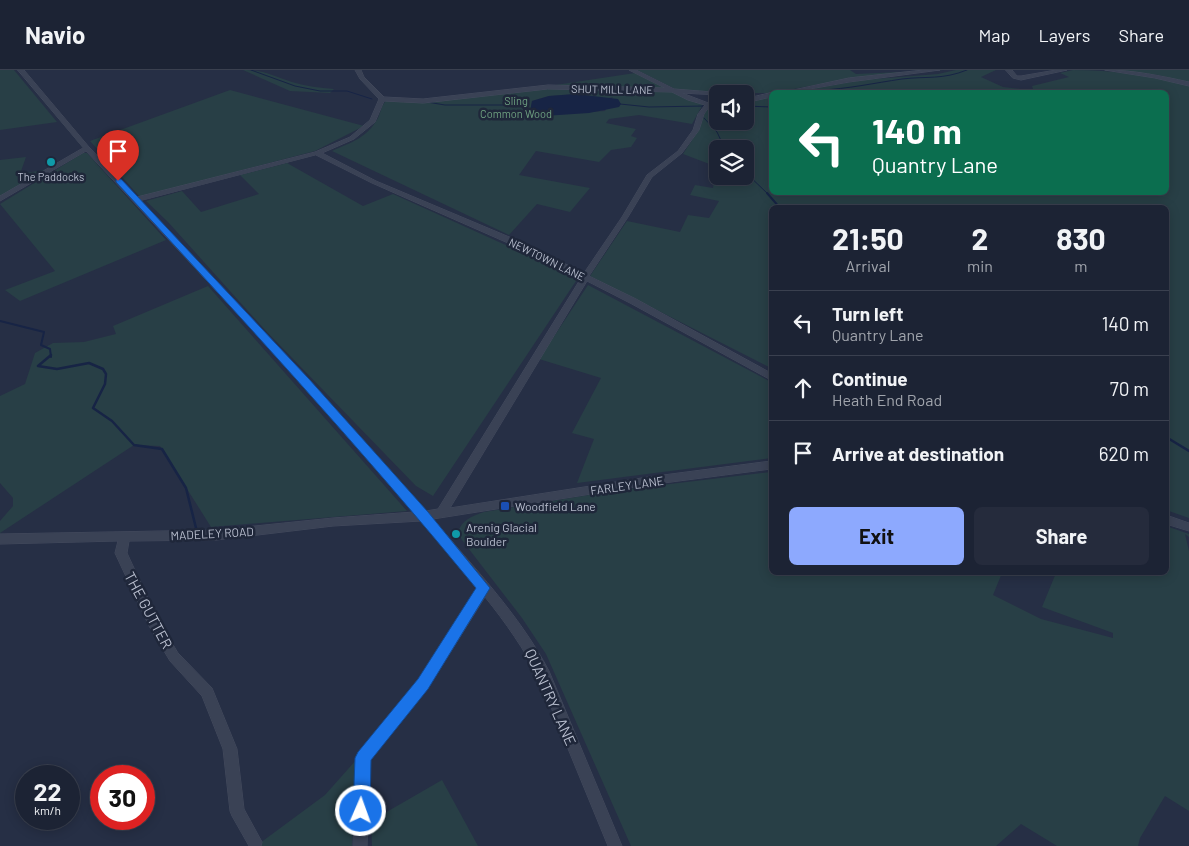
<!DOCTYPE html>
<html lang="en">
<head>
<meta charset="utf-8">
<style>
  body { margin:0; font-family:Barlow,sans-serif; background:#252b3c; color:#f1f3f6; height:100vh; display:flex; flex-direction:column; font-size:19px; white-space:nowrap }
  * { box-sizing:border-box; margin:0 }
  p { font-size:16px; color:#a0a4ac }
  .icon { flex:none; width:28px; height:28px; fill:none; stroke:currentColor; stroke-width:2; stroke-linecap:round; stroke-linejoin:round }
  .map { position:relative; flex:1; overflow:hidden }
  .drawer { position:absolute; left:769px; top:135px; width:400px; height:370px; display:flex; flex-direction:column; background:#1c2334; border-radius:8px; box-shadow:0 2px 12px #0003,0 0 0 1px #3a404f }
  .drawer>* { flex:none }
  .top-card { position:absolute; left:769px; top:20px; width:400px; height:105px; border-radius:8px; box-shadow:0 2px 12px #0003,0 0 0 1px #3a404f; background:#0b6e4f; color:#fff; overflow:hidden }
  .tools { position:absolute; left:709px; top:15px; display:grid; gap:10px }
  .tools a { display:grid; place-items:center; width:45px; height:45px; border-radius:8px; background:#1c2334; box-shadow:0 2px 12px #0003,0 0 0 1px #3a404f; font-size:25px }
  .speed { position:absolute; left:15px; top:695px; display:flex; gap:10px; font-size:25px; font-weight:700; text-align:center }
  .speed>* { display:grid; place-content:center; width:65px; height:65px; border-radius:50%; background:#1c2334; box-shadow:0 2px 12px #0003,0 0 0 1px #3a404f; line-height:1 }
  .speed small { font-size:12px; font-weight:400 }
  .speed .limit { border:8px solid #d22; background:#fff; color:#111 }
  .pin { position:absolute; display:grid; place-items:center; width:42px; height:42px; color:#fff; margin:-51px -21px; border-radius:50% 50% 50% 0; rotate:-45deg; box-shadow:0 0 5px #0007 }
  .pin .icon { rotate:45deg }
  .me { position:absolute; width:55px; margin:-28px; rotate:2deg; stroke-linejoin:round; filter:drop-shadow(0 0 4px #0008) }
  .turn { display:flex; align-items:center; gap:18px; height:105px; padding:0 20px; font-size:22px }
  .turn .icon { width:65px; height:65px; stroke-width:2.5 }
  .turn b { display:block; font-size:35px; line-height:42px }
  .eta { display:flex; justify-content:space-evenly; align-items:center; height:85px; text-align:center }
  .eta b { font-size:30px; font-weight:700; line-height:35px }
  .action { display:flex; gap:10px; margin-top:auto; padding:10px 20px }
  .action a { flex:1; height:58px; border-radius:8px; background:#8da9fe; color:#111; font-size:20px; font-weight:700; line-height:58px; text-align:center }
  .action a+a { background:#252b3c; color:#f1f3f6 }
  ul { padding:0; list-style:none }
  li { display:flex; align-items:center; gap:15px; height:65px; padding:0 20px; border-top:1px solid #3a404f }
  li div { flex:1 }
  li b { display:block; font-size:19px }
  li em { font-style:normal }
  header { display:flex; align-items:center; gap:30px; box-sizing:border-box; height:70px; padding:0 25px; background:#1c2334; border-bottom:1px solid #3a404f }
  header strong { font-size:24px }
  nav { display:flex; gap:28px; margin-inline-start:auto; font-size:18px }
  .map>svg:first-child { display:block }
  .green { fill:#283f46; fill-rule:evenodd }
  .water { fill:#172445 }
  .lines { fill:none; stroke-linecap:round; stroke-linejoin:round }
  .stream-far2 { stroke:#172445; stroke-width:1 }
  .stream-far1 { stroke:#172445; stroke-width:2 }
  .stream { stroke:#172445; stroke-width:2.5 }
  .minor-casing { stroke:#444b5e; stroke-width:1 }
  .minor { fill:#3a4255; fill-rule:evenodd }
  .route { fill:#1a73e8; stroke:#114b97 }
  .culture-dot { fill:#0f9aa8; stroke:#1f273a; stroke-width:2 }
  .transit-dot { fill:#1a4fb4; stroke:#1f273a; stroke-width:2 }
  .labels { text-anchor:middle; dominant-baseline:central; stroke-width:5; stroke-linejoin:round; paint-order:stroke }
  .far-street-label { font-size:11px; fill:#b8bece; stroke:#1f273a }
  .far-park-label { font-size:11px; fill:#6ea080; stroke:#1f273a }
  .far-poi-label { font-size:11px; fill:#b8bece; stroke:#1f273a }
  .street-label { font-size:12px; fill:#b8bece; stroke:#1f273a }
  .poi-label { font-size:12px; fill:#b8bece; stroke:#1f273a; text-anchor:start }
  .near-street-label { font-size:15px; fill:#b8bece; stroke:#1f273a }
</style>
</head>
<body>
<header>
<strong>Navio</strong>
<nav><a>Map</a><a>Layers</a><a>Share</a></nav>
</header>
<div class="map">
<svg width="1189" height="776" viewBox="0 0 1189 776">
  <rect width="100%" height="100%" fill="#262f45"/>
  <path class="green" d="M0,0H14L57,52L0,60Z
    M243,0C265,0 272,6 292,12C306,16 320,18 334,19L330,23L290,21Z
    M637,0H850L856,4L944,0L838,11L771,23H711L677,20Z
    M956,0H996L981,7L1003,17L1021,19L1022,22H793L862,10L938,4Z
    M1073,0C1113,0 1150,6 1189,15V448L1166,440V138H771V298L590,206L627,151L680,162L688,145L709,148L719,131L690,125L695,115L713,118L715,102L712,95L683,84L696,64L709,33L717,34L718,51H745V33L771,27V122H1166V22H1034L1032,16L1069,7L1060,3ZM718,79H745V106H718Z
    M1112,0H1189V13L1158,5Z
    M635,3L670,19L549,16Z
    M548,19L671,21L703,34L692,54L639,45L609,49L606,53L636,59L631,66L637,68L631,77L611,80L599,92L536,81L519,105L590,118L570,142L537,134L509,165L332,81C352,72 367,68 378,48C381,42 381,35 387,30L425,31ZM576,24L605,29L613,27L605,41L530,46L532,31L549,26Z
    M230,20L364,56L315,81L144,126H139L90,71Z
    M83,83H87L166,170L20,231L5,220L55,201L0,134Z
    M26,87L20,104L49,99L0,127V90Z
    M287,93L363,136L393,124L578,208L433,426L416,416L266,261L168,152L146,131L182,121L201,142L259,124L240,105Z
    M588,215L771,312V388L577,413L594,369L572,363L601,308L539,289Z
    M208,216L407,441L211,457L160,376L134,375L0,463V451L13,436V428L0,413V326L25,314L35,283L53,273L84,272L116,264L113,256Z
    M771,402V502L1002,503L993,525L1041,549L1113,568V563L1042,537L1056,503L1166,502V456L1189,464V467L1185,464L1189,481V741L1165,726L1140,768L1138,776H1057L1021,754L996,776H631L546,584L522,548L462,470L458,463C461,450 472,446 484,442L620,420Z
    M357,689L352,776H256L325,725Z
    M442,710L478,776H372L371,751Z"/>
  <path class="water" d="M576,24L618,29L621,34L619,37L589,43L529,47L532,31L549,26Z"/>
  <g class="lines">
    <path class="stream-far2" d="M251,0L295,16L320,21H347L372,29
      M819,22L820,20C848,19 874,13 902,9C927,6 942,10 967,0
      M427,32L445,35H522
      M620,34L649,37L703,36
      M710,36H718
      M745,36L771,37
      M704,48L717,62L725,79
      M745,102L768,124"/>
    <path class="stream-far1" d="M767,123L780,138
      M0,251L44,262L41,275L50,279L51,287"/>
    <path class="stream" d="M51,285L38,296L57,299L89,293L103,299L106,304L105,314L93,338L112,351L134,375L162,379L186,418L196,458
      M1166,367L1189,381"/>
    <defs>
      <path id="minor" d="M18,0H24L89,77L137,127L315,82L350,67L370,50L379,29L360,9L355,0H361L364,7L384,27L423,29L548,15L665,18L629,0H636L674,19L725,23L718,24V25L682,23L711,34L704,44L699,60L682,83L652,107L628,147L589,206L636,229L771,303V310L630,233L587,211L450,438L648,407L771,391V399L648,415L433,449C474,498 519,544 549,601L622,776H608L539,608C524,579 506,553 485,527L428,618L370,690L367,776H353L356,688L358,683L418,610L477,519L421,451L333,456L216,470L129,471L127,483L157,548L178,583L212,618L237,679L244,739L262,772L261,776H249L232,746L230,741L223,679L202,626L170,591L149,556L115,483L118,471L0,474V464L216,460L333,448L414,442L302,313L86,81L0,131V126L83,78ZM548,19L672,22L688,30L705,35L698,44L693,60L678,81L647,105L622,147L584,203L514,169L376,111L322,83L354,69L375,52L384,31L423,33ZM316,85L372,113L508,173L581,208L438,439L426,441L308,309L140,131Z
        M924,0H940L849,12L793,22H784L849,8Z
        M1006,0H1012L1017,6H1021L1056,0H1067L1021,10L1013,8Z
        M1105,0C1134,0 1161,6 1189,12V16L1155,8Z
        M771,23V27L745,33V29Z
        M1166,445L1189,453V461L1166,454Z"/>
    </defs>
    <use href="#minor" class="minor-casing"/>
    <use href="#minor" class="minor"/>
  </g>
  <path class="route" d="M116,109H121L309,309L428,442L490,518L428,619L371,690L370,741L367,746L361,749L356,746L353,741L355,688L358,682L418,609L476,518C361,378 239,245 116,112Z"/>
  <g class="culture-dot">
    <circle cx="51" cy="92" r="5"/>
    <circle cx="456" cy="464" r="5"/>
  </g>
  <rect class="transit-dot" x="500" y="431" width="10" height="10" rx="2.5"/>
  <g class="labels">
    <g class="far-street-label">
      <text transform="translate(612 19) rotate(1)">SHUT MILL LANE</text>
      <text transform="translate(547 189) rotate(26)">NEWTOWN LANE</text>
    </g>
    <g class="far-park-label">
      <text x="516" y="30">Sling<tspan x="516" dy="13">Common Wood</tspan></text>
    </g>
    <g class="far-poi-label">
      <text x="51" y="106">The Paddocks</text>
    </g>
    <g class="street-label">
      <text transform="translate(627 415) rotate(-8)">FARLEY LANE</text>
      <text transform="translate(212 463) rotate(-3)">MADELEY ROAD</text>
    </g>
    <g class="poi-label">
      <text x="515" y="436">Woodfield Lane</text>
      <text x="466" y="457">Arenig Glacial<tspan x="466" dy="14">Boulder</tspan></text>
    </g>
    <g class="near-street-label">
      <text transform="translate(149 540) rotate(62)">THE GUTTER</text>
      <text transform="translate(551 627) rotate(66)">QUANTRY LANE</text>
    </g>
  </g>
</svg>
<div class="tools">
<a><svg class="icon" aria-label="sound" viewBox="0 0 24 24"><path d="M4 9h4l5-4v14l-5-4H4zM17 9q2 3 0 6"/></svg></a>
<a><svg class="icon" aria-label="layers" viewBox="0 0 24 24"><path d="M12 4l9 5-9 5-9-5zM3 14l9 5 9-5"/></svg></a>
</div>
<div class="speed"><div>22<small>km/h</small></div><div class="limit">30</div></div>
<div class="pin" style="left:118px;top:111px;background:#d93025"><svg class="icon" aria-label="arrive" viewBox="0 0 24 24"><path d="M6 21V4h12l-3 4 3 4H6"/></svg></div>
<svg class="me" style="left:361px;top:741px" viewBox="-20 -20 40 40"><circle r="17" fill="#1a73e8" stroke="#fff" stroke-width="3"/><path d="M0-11L8 9 0 5-8 9z" fill="#fff"/></svg>
<div class="top-card">
<div class="turn"><svg class="icon" aria-label="left" viewBox="0 0 24 24"><path d="M17 20v-9H6M10 6l-5 5 5 5"/></svg><div><b>140 m</b>Quantry Lane</div></div>
</div>
<section class="drawer">
<div class="eta">
<div><b>21:50</b><p>Arrival</p></div>
<div><b>2</b><p>min</p></div>
<div><b>830</b><p>m</p></div>
</div>
<ul>
<li><svg class="icon" aria-label="left" viewBox="0 0 24 24"><path d="M17 20v-9H6M10 6l-5 5 5 5"/></svg><div><b>Turn left</b><p>Quantry Lane</p></div><em>140 m</em></li>
<li><svg class="icon" aria-label="ahead" viewBox="0 0 24 24"><path d="M12 20V5M6 11l6-6 6 6"/></svg><div><b>Continue</b><p>Heath End Road</p></div><em>70 m</em></li>
<li><svg class="icon" aria-label="arrive" viewBox="0 0 24 24"><path d="M6 21V4h12l-3 4 3 4H6"/></svg><div><b>Arrive at destination</b></div><em>620 m</em></li>
</ul>
<div class="action"><a>Exit</a><a>Share</a></div>
</section>
</div>
</body>
</html>
